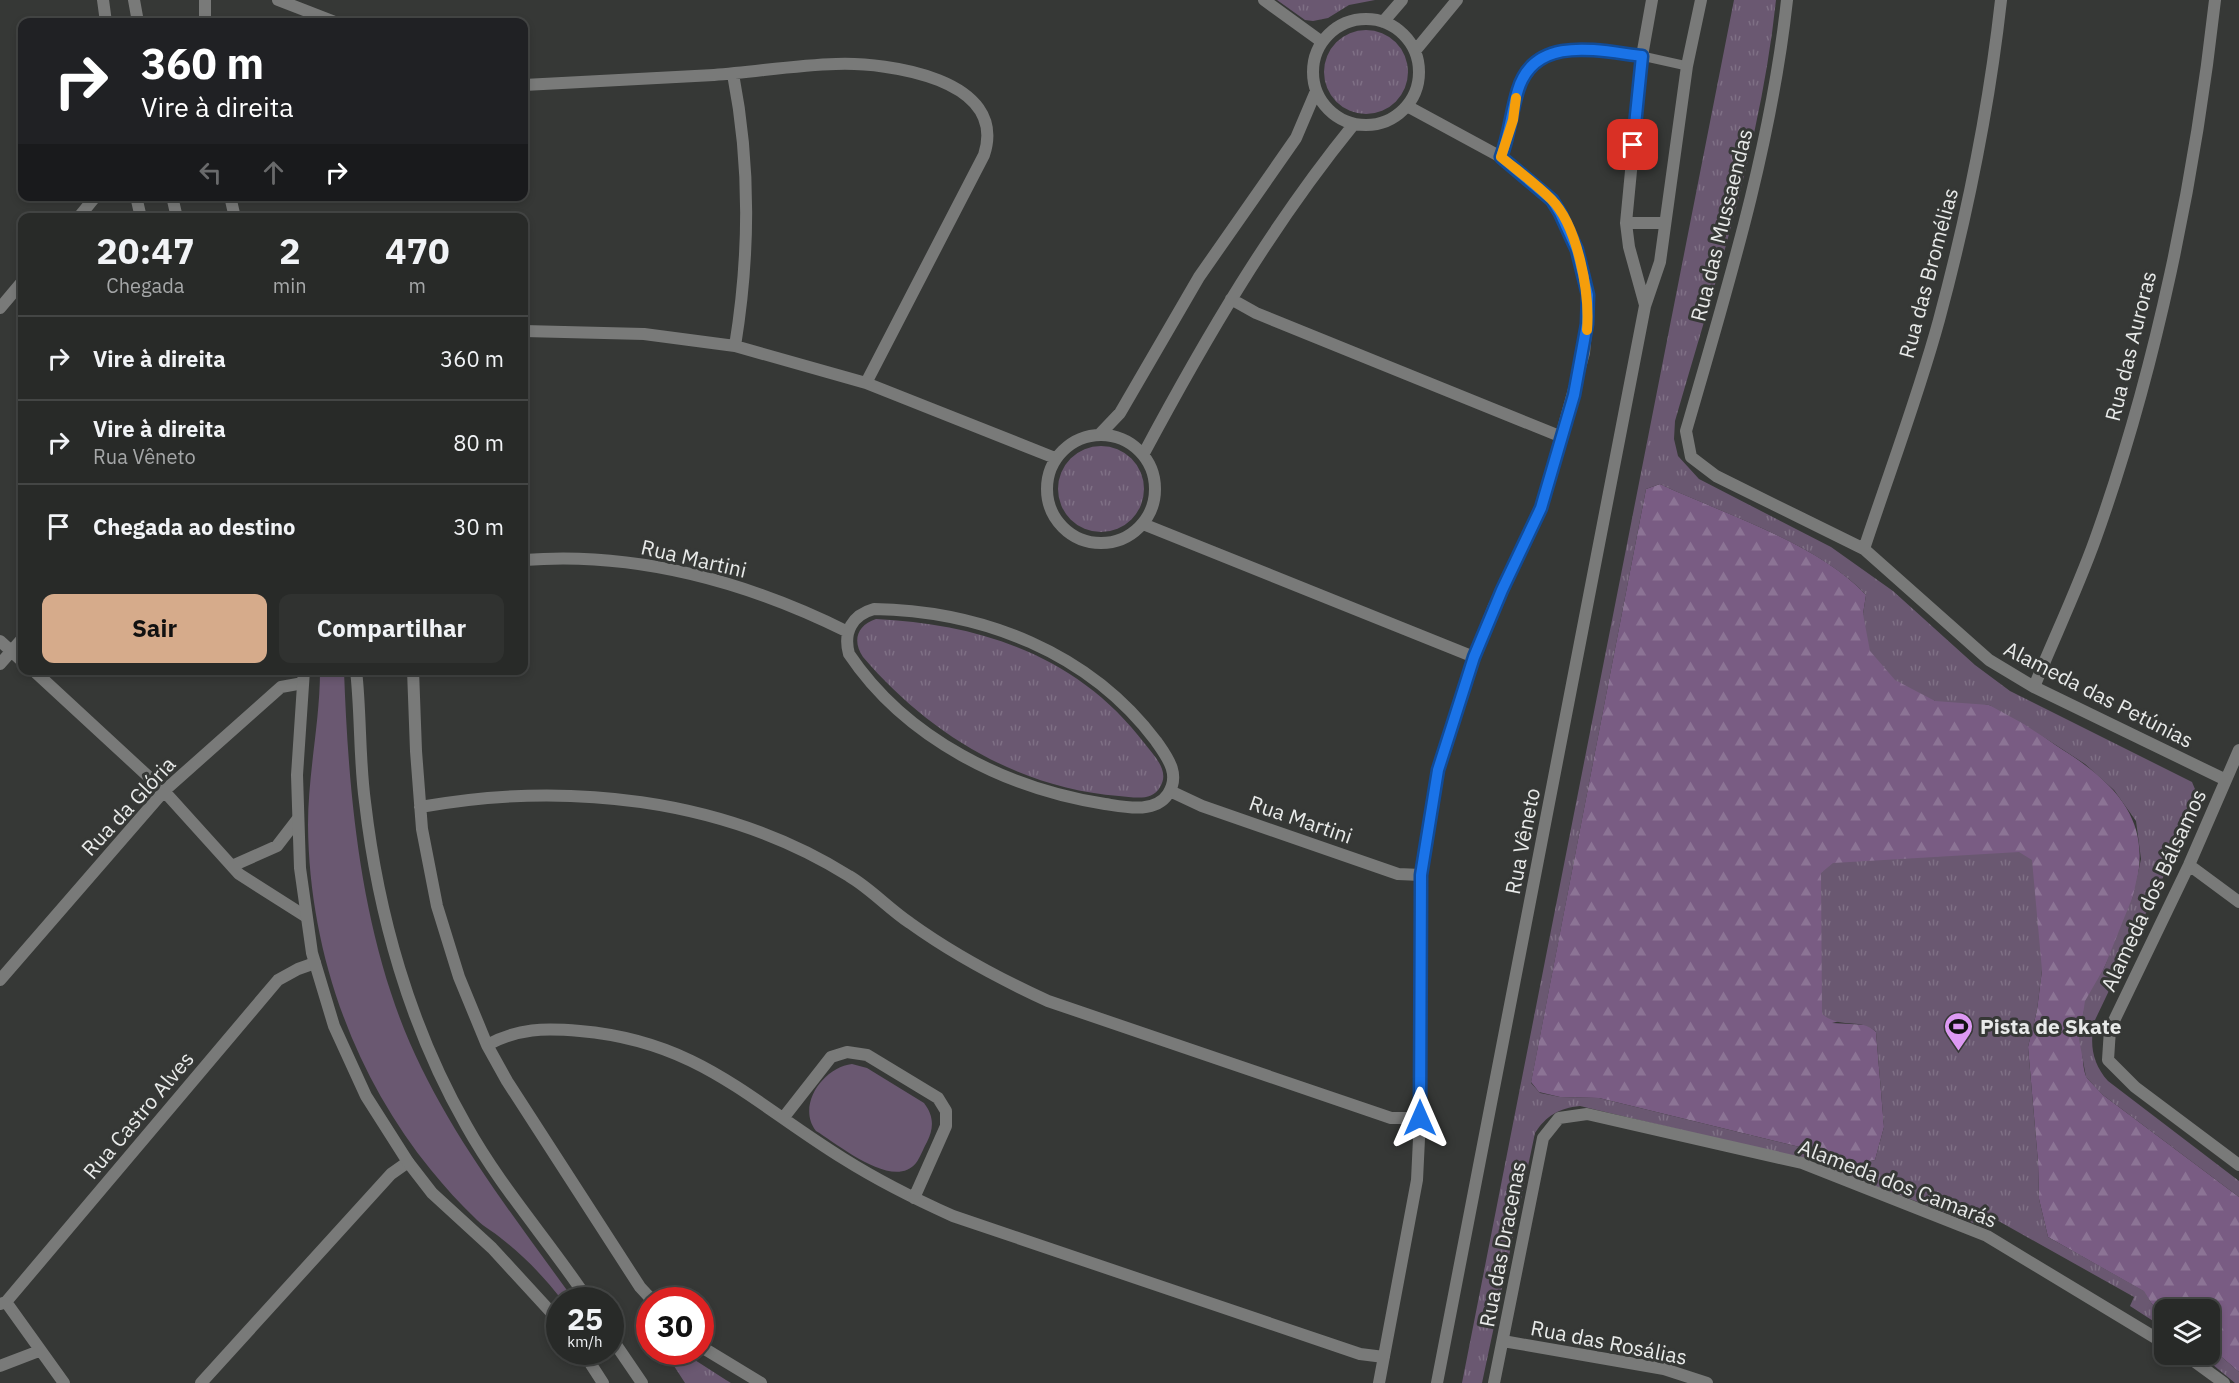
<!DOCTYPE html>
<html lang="pt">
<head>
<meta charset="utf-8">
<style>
  body { margin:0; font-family:"IBM Plex Sans",sans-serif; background:#303230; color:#f1f3f6; height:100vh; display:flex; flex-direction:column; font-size:22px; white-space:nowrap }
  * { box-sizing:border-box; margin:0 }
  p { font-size:20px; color:#a5a7a8 }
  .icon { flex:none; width:33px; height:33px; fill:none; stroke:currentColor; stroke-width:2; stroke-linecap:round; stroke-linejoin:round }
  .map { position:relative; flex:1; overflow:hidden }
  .details { position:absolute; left:18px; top:213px; width:510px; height:462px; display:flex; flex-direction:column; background:#282a28; border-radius:12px; box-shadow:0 3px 9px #0003,0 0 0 2px #444645 }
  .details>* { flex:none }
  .hud { position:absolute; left:18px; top:18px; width:510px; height:183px; border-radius:12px; box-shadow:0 3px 9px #0003,0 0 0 2px #444645; background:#202124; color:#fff; overflow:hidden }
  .buttons { position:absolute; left:2154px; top:1299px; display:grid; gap:12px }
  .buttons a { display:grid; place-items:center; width:66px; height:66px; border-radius:12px; background:#282a28; box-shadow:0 3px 9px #0003,0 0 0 2px #444645; font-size:30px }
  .speed { position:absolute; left:546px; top:1287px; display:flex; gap:12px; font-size:30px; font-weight:700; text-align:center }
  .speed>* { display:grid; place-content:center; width:78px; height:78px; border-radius:50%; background:#282a28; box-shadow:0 3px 9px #0003,0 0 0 2px #444645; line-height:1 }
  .speed small { font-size:15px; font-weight:400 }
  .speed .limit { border:9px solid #d22; background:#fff; color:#111 }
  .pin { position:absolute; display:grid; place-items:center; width:51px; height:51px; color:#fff; margin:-26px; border-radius:12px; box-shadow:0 3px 9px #0006 }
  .me { position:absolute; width:66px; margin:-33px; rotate:0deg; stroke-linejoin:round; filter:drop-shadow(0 0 4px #0008) }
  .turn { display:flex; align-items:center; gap:21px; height:126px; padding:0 24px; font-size:27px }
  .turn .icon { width:78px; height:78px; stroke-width:2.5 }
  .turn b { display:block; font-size:42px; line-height:51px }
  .lanes { display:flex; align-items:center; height:57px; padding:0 24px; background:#0003; justify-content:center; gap:30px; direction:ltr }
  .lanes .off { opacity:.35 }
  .eta { display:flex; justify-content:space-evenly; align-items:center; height:102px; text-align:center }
  .eta b { font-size:36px; font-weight:700; line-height:42px }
  .action { display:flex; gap:12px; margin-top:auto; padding:12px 24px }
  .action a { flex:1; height:69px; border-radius:12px; background:#d6ab8b; color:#111; font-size:24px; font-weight:700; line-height:69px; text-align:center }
  .action a+a { background:#303230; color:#f1f3f6 }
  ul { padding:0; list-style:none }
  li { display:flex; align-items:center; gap:18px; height:84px; padding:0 24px; border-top:2px solid #444645 }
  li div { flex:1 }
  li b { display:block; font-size:22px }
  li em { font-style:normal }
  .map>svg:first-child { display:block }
  .grass { fill:#6a5871 }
  .forest { fill:url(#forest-firs) }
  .park { fill:url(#park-tufts) }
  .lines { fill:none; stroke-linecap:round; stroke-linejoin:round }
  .service { stroke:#797a79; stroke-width:9 }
  .minor { stroke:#797a79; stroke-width:12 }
  .tertiary { stroke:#797a79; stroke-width:12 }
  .route-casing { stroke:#114b97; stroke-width:15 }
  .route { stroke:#1a73e8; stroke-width:10 }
  .slow { stroke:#f59e0b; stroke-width:10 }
  .labels { text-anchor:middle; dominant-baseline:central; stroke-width:6; stroke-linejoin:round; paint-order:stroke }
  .street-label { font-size:21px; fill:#e8eae9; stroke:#363836 }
  .poi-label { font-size:21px; font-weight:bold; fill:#e8eae9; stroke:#363836; text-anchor:start }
</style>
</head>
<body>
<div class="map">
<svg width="2239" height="1383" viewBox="0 0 2239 1383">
  <defs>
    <pattern id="forest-firs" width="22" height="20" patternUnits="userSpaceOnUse" patternTransform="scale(1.5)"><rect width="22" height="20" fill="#795c83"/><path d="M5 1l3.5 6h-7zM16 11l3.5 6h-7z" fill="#8c7495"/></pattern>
    <pattern id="park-tufts" width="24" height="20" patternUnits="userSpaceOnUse" patternTransform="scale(1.5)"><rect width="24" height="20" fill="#6a5871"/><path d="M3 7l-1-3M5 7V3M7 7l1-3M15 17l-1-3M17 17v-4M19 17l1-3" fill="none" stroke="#7f7085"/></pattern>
  </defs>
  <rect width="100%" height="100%" fill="#363836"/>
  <path class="grass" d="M320,671H344C348,779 357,889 391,993C428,1108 505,1204 574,1300H562C544,1277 525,1257 502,1239C494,1232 484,1227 477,1220C460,1204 445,1187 431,1170C352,1073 309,949 308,825C308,773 320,722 320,671Z
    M852,1064L867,1068L924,1103C934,1116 934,1128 927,1142C923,1149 920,1158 916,1163C893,1191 838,1144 816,1131C796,1105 824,1067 852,1064Z"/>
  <path class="forest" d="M1660,484C1724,514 1818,543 1866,595L1863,614L1935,701C1951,701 1973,700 1989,705C2015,713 2040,735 2063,750C2164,813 2151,869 2105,966C2091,997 2075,1015 2082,1051C2083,1059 2083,1071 2087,1078C2092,1084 2098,1089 2103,1095L2239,1197V1372L2210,1347V1310H2164V1313L2152,1304L2143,1291L2048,1237L2039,1199L2038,1162L2028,1047L2037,1010L2042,970L1832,1023L1868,1025L1876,1032L1884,1127L1875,1160L1854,1164L1804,1148L1599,1098L1560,1097L1539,1092L1531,1082L1646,489Z"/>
  <path class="park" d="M1277,0H1375L1349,5L1328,18L1313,21L1305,20Z
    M1734,0H1776C1761,144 1715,282 1675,421L1674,439L1678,456L1699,479L1831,547L1893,591L1975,665L2010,691L2192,782L2197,794V806L2095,1020C2089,1043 2092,1063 2108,1081L2239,1181V1197L2103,1095L2086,1077L2079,1039L2085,1001L2104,968L2133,896L2141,859L2136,821L2114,790L2085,764L2022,723L1989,705L1935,701L1895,680L1870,651L1863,614L1866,595C1818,543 1723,514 1660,484L1646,489L1531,1083L1540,1093L1560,1097L1599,1098L1804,1148L1854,1164L1875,1160L1884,1127L1876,1032C1860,1017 1842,1030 1822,1014L1821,873L1833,863L2019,852L2032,860L2042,970L2037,1010L2028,1047L2038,1162L2039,1199L2048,1237L2144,1291L2152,1304L2164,1313V1328L2130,1306L2134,1297L1995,1219L1989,1229L1807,1160L1580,1106C1559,1108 1546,1116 1535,1133L1482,1383H1462Z
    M1324 72a42 42 0 1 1 84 0a42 42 0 1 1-84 0Z
    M1058 489a43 43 0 1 1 86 0a43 43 0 1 1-86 0Z
    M876,619C981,624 1079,656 1145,744C1155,757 1170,771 1160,787C1152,802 1133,797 1119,796C1017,788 928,733 863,657C852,641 857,625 876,619Z
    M2210,1347L2239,1372V1383H2235L2201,1355L2210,1354Z
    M684,1353L726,1380L731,1383H685L667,1355Z"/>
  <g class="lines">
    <path class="service" d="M1642,56L1687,66"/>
    <path class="minor" d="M205,0V22
      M278,0L335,22
      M1264,0L1322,42
      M1787,0C1771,147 1727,289 1686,431L1691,457L1716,476L1864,549L1989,660L2034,687L2226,780
      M1313 72a53 53 0 1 1 106 0a53 53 0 1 1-106 0Z
      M1383,22L1402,0
      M1415,51L1457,0
      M733,74C751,166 750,254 735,346
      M524,85C587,82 651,78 714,75C755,72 796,65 836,64C888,62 1009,79 984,155L866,383
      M1501,157C1510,135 1511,112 1518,90C1535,34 1599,51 1642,56
      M230,196L235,218
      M78,218L96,196
      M1231,299L1256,313L1562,437
      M0,308L22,282
      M524,331L644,334L735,346L866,383L1055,458
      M1100,434L1120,413L1199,277L1296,138L1316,91
      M1047 489a54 54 0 1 1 108 0a54 54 0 1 1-108 0Z
      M1143,455C1205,339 1271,226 1354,124
      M1143,524L1474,657
      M1864,549C1889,473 1918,397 1939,320C1967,216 1989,108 2001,0
      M524,560C636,551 748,582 848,632
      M874,609C983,611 1089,652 1156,741C1167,757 1181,774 1168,794C1155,814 1125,807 1105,804C1007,789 906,739 849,654C843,632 852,615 874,609Z
      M0,641L22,661
      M0,664L22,639
      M33,670L164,791L239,874L305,916
      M413,670L416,751L422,829L437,906L459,977L487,1045L507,1081L640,1287L652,1300
      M2034,687C2054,638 2077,590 2095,540C2156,370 2195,179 2215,0
      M2239,750L2189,865L2110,1029L2108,1060L2135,1087L2239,1165
      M1170,791L1202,806L1398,874L1421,875
      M420,807C564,781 723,797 849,876C871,889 889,909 910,923C953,954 1000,979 1048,1001L1391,1118H1420
      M2189,865L2239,902
      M232,866L277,846L297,820
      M0,980L164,791L281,687L303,683
      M487,1045C519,1028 544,1028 580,1031C698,1041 750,1101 844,1159C879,1181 915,1199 953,1216L1360,1354L1384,1357
      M784,1117L831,1057L847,1052L867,1055L938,1098L946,1111V1126L914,1198
      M6,1302L64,1383
      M0,1304L6,1302L278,980L298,969L315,963
      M1503,1341L1664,1369L1707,1383
      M700,1346L761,1383
      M2184,1354L2224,1383
      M0,1366L39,1351
      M201,1383L391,1174L408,1162
      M1379,1383L1417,1180L1420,1118L1421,875L1438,770L1474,657L1494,606L1541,508L1584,353L1588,310V295L1577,250L1553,200L1501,157L1407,106
      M1494,1383L1543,1138L1559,1118L1587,1114L1802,1163L1987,1236L2164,1343"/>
    <path class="tertiary" d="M103,0L106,22
      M134,0L138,22
      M136,196L141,218
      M172,196L177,218
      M1626,223H1665
      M1645,305L1629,247L1626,223L1642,56L1652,0
      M304,670L297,775L300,868L312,953L334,1026L366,1096L408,1162L432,1193L492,1248L560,1322
      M356,670C361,714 359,758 365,802C378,914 410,1027 466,1125C501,1188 549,1241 588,1300
      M610,1336L642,1383
      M583,1352L603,1383
      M1437,1383L1645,306L1660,262L1687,66L1701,0"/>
  </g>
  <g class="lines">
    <defs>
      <path id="route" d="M1420,1118L1421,875L1438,770L1474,657L1502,590L1541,508L1574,395L1587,324L1588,295L1577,250L1560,213L1552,200L1501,157C1510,133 1511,112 1518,90C1535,34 1599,51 1642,56L1633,145"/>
    </defs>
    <use href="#route" class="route-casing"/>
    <use href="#route" class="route"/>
    <path class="slow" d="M1516,98L1513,120L1501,157C1518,171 1536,184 1551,199C1578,226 1590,293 1587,330"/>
  </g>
  <defs>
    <symbol id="stadium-pin" viewBox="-11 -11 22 30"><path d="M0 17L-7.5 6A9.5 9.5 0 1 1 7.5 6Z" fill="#dd99f3" stroke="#363836"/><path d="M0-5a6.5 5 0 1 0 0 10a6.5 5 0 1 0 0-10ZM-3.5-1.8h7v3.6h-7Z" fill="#111"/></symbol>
  </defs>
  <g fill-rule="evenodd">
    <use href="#stadium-pin" x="1942" y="1010" width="33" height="45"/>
  </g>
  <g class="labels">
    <g class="street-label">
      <text transform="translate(1721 225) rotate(-76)">Rua das Mussaendas</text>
      <text transform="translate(1928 273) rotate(-75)">Rua das Bromélias</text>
      <text transform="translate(2130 346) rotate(-76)">Rua das Auroras</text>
      <text transform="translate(694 558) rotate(13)">Rua Martini</text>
      <text transform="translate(2099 694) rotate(27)">Alameda das Petúnias</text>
      <text transform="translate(128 806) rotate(-47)">Rua da Glória</text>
      <text transform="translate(1301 819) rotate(19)">Rua Martini</text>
      <text transform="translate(1522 841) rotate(-79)">Rua Vêneto</text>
      <text transform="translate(2153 890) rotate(-65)">Alameda dos Bálsamos</text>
      <text transform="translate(138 1115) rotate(-50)">Rua Castro Alves</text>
      <text transform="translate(1898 1183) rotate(21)">Alameda dos Camarás</text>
      <text transform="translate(1502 1244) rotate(-79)">Rua das Dracenas</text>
      <text transform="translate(1609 1342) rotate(11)">Rua das Rosálias</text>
    </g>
    <g class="poi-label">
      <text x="1980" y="1026">Pista de Skate</text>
    </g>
  </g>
</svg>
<div class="buttons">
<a><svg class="icon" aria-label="layers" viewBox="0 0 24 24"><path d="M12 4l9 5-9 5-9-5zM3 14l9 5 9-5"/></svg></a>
</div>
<div class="speed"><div>25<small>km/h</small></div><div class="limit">30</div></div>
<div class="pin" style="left:1633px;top:145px;background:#d93025"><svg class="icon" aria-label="arrive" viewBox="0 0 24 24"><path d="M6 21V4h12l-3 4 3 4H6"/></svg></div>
<svg class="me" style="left:1420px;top:1118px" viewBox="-20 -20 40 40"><path d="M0-17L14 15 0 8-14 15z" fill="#1a73e8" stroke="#fff" stroke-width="4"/></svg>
<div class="hud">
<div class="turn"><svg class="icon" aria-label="right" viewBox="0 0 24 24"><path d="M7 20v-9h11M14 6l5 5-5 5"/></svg><div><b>360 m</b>Vire à direita</div></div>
<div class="lanes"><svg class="icon off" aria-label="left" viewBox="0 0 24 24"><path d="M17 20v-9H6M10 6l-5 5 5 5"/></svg><svg class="icon off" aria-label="ahead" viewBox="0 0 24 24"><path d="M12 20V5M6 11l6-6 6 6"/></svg><svg class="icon" aria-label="right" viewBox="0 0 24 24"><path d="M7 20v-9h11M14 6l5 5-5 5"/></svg></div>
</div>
<section class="details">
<div class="eta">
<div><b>20:47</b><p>Chegada</p></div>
<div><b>2</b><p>min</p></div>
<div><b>470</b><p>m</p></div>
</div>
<ul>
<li><svg class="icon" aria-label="right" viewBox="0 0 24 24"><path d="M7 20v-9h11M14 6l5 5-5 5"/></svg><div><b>Vire à direita</b></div><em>360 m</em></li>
<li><svg class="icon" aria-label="right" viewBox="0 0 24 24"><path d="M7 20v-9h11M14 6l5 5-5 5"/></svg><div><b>Vire à direita</b><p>Rua Vêneto</p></div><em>80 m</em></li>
<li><svg class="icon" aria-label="arrive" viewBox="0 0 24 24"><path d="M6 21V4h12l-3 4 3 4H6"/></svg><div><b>Chegada ao destino</b></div><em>30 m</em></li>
</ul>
<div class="action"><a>Sair</a><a>Compartilhar</a></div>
</section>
</div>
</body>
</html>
